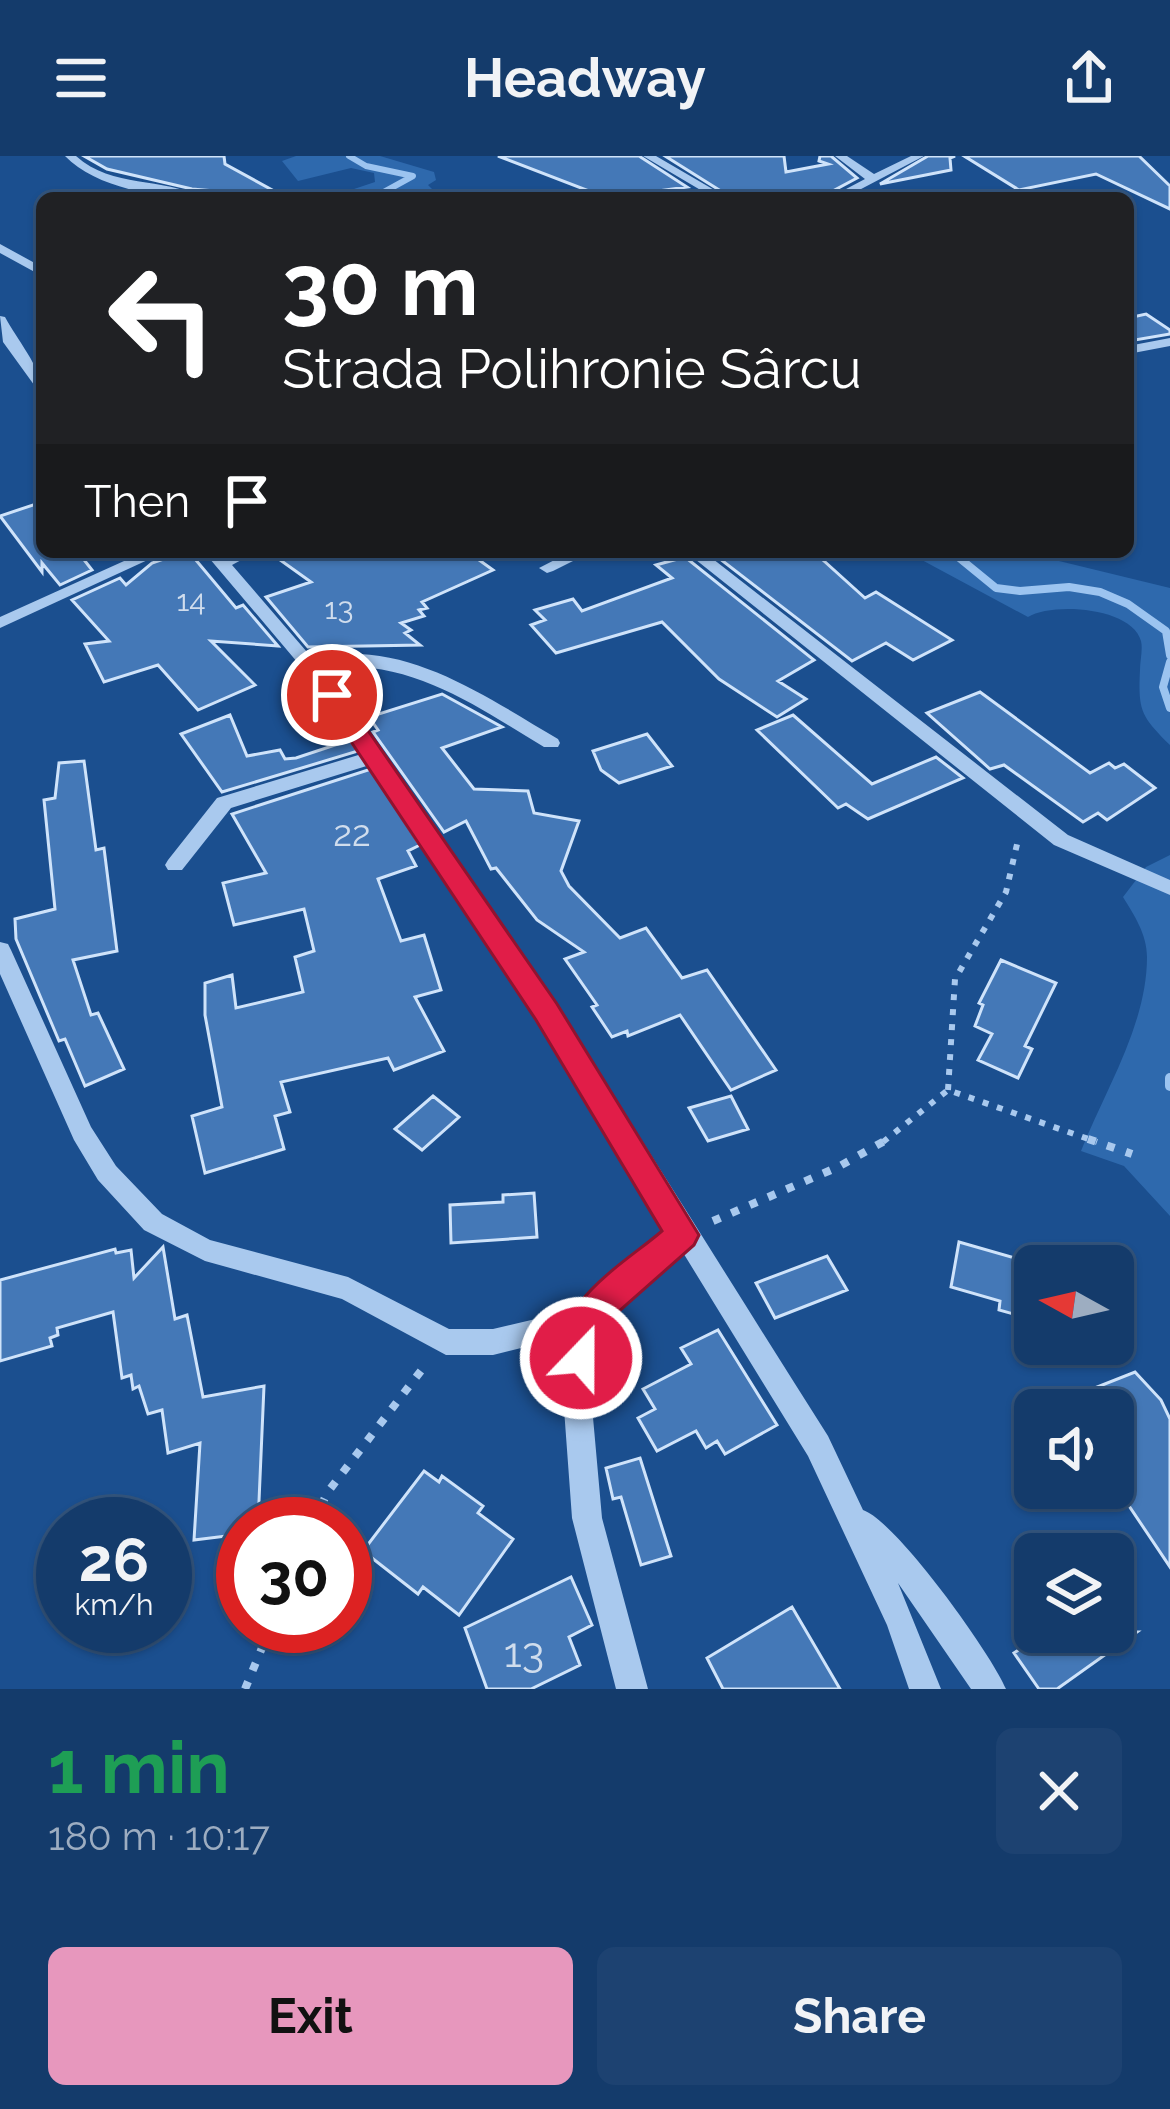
<!DOCTYPE html>
<html lang="en">
<head>
<meta charset="utf-8">
<style>
  body { margin:0; font-family:Raleway,sans-serif; background:#1d4271; color:#f1f3f6; height:100vh; display:flex; flex-direction:column; font-size:45px; white-space:nowrap }
  * { box-sizing:border-box; margin:0 }
  p { font-size:39px; color:#9dadc1 }
  .icon { flex:none; width:66px; height:66px; fill:none; stroke:currentColor; stroke-width:2; stroke-linecap:round; stroke-linejoin:round }
  .map { position:relative; height:1533px; overflow:hidden }
  .details { display:flex; flex-direction:column; background:#143b6b; flex:1 }
  .details>* { flex:none }
  .guide { position:absolute; left:36px; top:36px; width:1098px; height:366px; border-radius:18px; box-shadow:0 3px 9px #0004,0 0 0 3px #33557e; background:#202124; color:#fff; overflow:hidden }
  .needle { width:78px; rotate:278deg }
  .tools { position:absolute; left:1014px; top:1089px; display:grid; gap:24px }
  .tools a { display:grid; place-items:center; width:120px; height:120px; border-radius:18px; background:#143b6b; box-shadow:0 3px 9px #0004,0 0 0 3px #33557e; font-size:60px }
  .speed { position:absolute; left:36px; top:1341px; display:flex; gap:24px; font-size:60px; font-weight:700; text-align:center }
  .speed>* { display:grid; place-content:center; width:156px; height:156px; border-radius:50%; background:#143b6b; box-shadow:0 3px 9px #0004,0 0 0 3px #33557e; line-height:1 }
  .speed small { font-size:30px; font-weight:400 }
  .speed .limit { border:18px solid #d22; background:#fff; color:#111 }
  .pin { position:absolute; display:grid; place-items:center; width:102px; height:102px; color:#fff; margin:-51px; border:6px solid #fff; border-radius:50%; box-shadow:0 3px 12px #0007 }
  .me { position:absolute; width:132px; margin:-66px; rotate:22deg; stroke-linejoin:round; filter:drop-shadow(0 0 9px #0008) }
  .turn { display:flex; align-items:center; gap:42px; height:252px; padding:0 48px; font-size:54px }
  .turn .icon { width:156px; height:156px; stroke-width:2.5 }
  .turn b { display:block; font-size:84px; line-height:102px }
  .then { display:flex; align-items:center; height:114px; padding:0 48px; background:#0003; gap:24px; font-size:45px }
  .round { display:grid; place-items:center; flex:none; width:126px; height:126px; border-radius:18px; background:#1d4271 }
  .headline { display:flex; align-items:center; justify-content:space-between; height:204px; padding:0 48px }
  h1 { font-size:72px; font-weight:700; line-height:90px; color:#1e9e55 }
  .action { display:flex; gap:24px; margin-top:auto; padding:24px 48px }
  .action a { flex:1; height:138px; border-radius:18px; background:#e797bd; color:#111; font-size:48px; font-weight:700; line-height:138px; text-align:center }
  .action a+a { background:#1d4271; color:#f1f3f6 }
  header { display:flex; justify-content:space-between; align-items:center; height:156px; padding:0 48px; background:#143b6b; font-size:54px; font-weight:700 }
  .map>svg:first-child { display:block }
  .green { fill:#2e69ad }
  .lines { fill:none; stroke-linecap:round; stroke-linejoin:round }
  .stream-far2 { stroke:#9cc4f0; stroke-width:6 }
  .stream-far1 { stroke:#9cc4f0; stroke-width:8 }
  .stream { stroke:#9cc4f0; stroke-width:10 }
  .building { fill:#4478b7; stroke:#cfe3fa; stroke-width:3 }
  .path-far1 { stroke:#a9c9ee; stroke-width:6; stroke-dasharray:6 9; stroke-linecap:butt }
  .path { stroke:#a9c9ee; stroke-width:8; stroke-dasharray:8 12; stroke-linecap:butt }
  .minor { fill:#a9c9ee; fill-rule:evenodd }
  .route { fill:#e11d48; stroke:#92132f; stroke-width:3 }
  .labels { text-anchor:middle; dominant-baseline:central; stroke-width:12; stroke-linejoin:round; paint-order:stroke }
  .far-number-label { font-size:30px; fill:#d0dded }
  .number-label { font-size:36px; fill:#d0dded }
  .near-number-label { font-size:42px; fill:#d0dded }
</style>
</head>
<body>
<header><svg class="icon" aria-label="menu" viewBox="0 0 24 24"><path d="M4 6h16M4 12h16M4 18h16"/></svg>Headway<svg class="icon" aria-label="share" viewBox="0 0 24 24"><path d="M12 15V3M7 8l5-5 5 5M5 13v7h14v-7"/></svg></header>
<div class="map">
<svg width="1170" height="1533" viewBox="0 0 1170 1533">
  <rect width="100%" height="100%" fill="#1b4f8f"/>
  <path class="green" d="M296,0H380L434,16L436,24L428,29L432,33L480,42H345L348,35L375,26L374,17L351,12L298,25L282,5Z
    M907,396H1022L1170,432V589C1141,560 1138,555 1140,514C1140,505 1143,493 1141,485C1132,451 1052,446 1028,461Z
    M1170,699V1060L1124,1010L1081,995C1105,934 1147,869 1147,801C1147,778 1134,759 1123,741L1146,711Z"/>
  <g class="lines">
    <path class="stream-far2" d="M349,0L366,10L413,20L373,42
      M416,42H445"/>
    <path class="stream-far1" d="M952,396L996,432L1020,435L1069,431L1100,436L1128,448L1166,475L1170,499
      M1170,506L1163,531L1170,552"/>
    <path class="stream" d="M1170,922V930"/>
  </g>
  <path class="building" d="M84,0H224L225,8L285,41L192,33L107,13Z
    M498,0H639L687,31L607,42Z
    M665,0H784L786,16L828,8L819,5L820,0H831L857,22L827,38L808,42H732Z
    M928,0H955L950,2L951,14L880,28Z
    M964,0H1139L1170,30V53L1096,18L1019,34Z
    M1146,158L1170,174V178L1135,184L1128,180V162Z
    M42,346V396H78L92,414L60,429L42,407V416L0,360Z
    M269,396H468L493,414L422,446L427,452L419,454L424,460L401,467L411,474L405,477L420,489L308,491L266,441L311,426Z
    M711,396H814L865,442L876,436L952,484L913,504L886,487L852,505Z
    M181,397H190L236,452L243,449L278,490L211,485L255,529L198,554L158,509L104,526L85,488L109,485L72,444L120,422L126,429L152,407Z
    M685,401L814,504L778,525L806,543L777,561L719,523L662,466L556,497L531,469L545,464L535,454L573,443L582,455L672,422L656,409Z
    M980,536L1090,617L1109,607L1115,612L1124,608L1155,632L1107,664L1098,657L1083,666L1004,609L990,613L927,557Z
    M442,538L502,571L442,592L474,633L528,635L534,657L579,665L561,715L569,730L620,782L646,772L682,822L707,814L776,914L731,934L680,859L628,880L627,875L612,881L592,851L597,849L565,803L584,796L537,764L496,712L491,713L466,665L444,676L373,576L378,574L369,561Z
    M230,559L247,600L280,594L285,603L296,602L350,584L358,595L222,636L181,578Z
    M793,559L872,628L936,601L963,622L868,663L846,648L838,652L757,574Z
    M647,578L672,610L619,627L601,614L593,595Z
    M84,605L96,694L104,692L117,795L73,804L91,859L98,857L124,913L85,930L65,883L59,885L16,783L15,763L55,753L44,644L55,642L59,607Z
    M371,613L420,689L408,695L416,710L378,723L401,785L424,779L441,834L415,841L444,895L394,914L388,902L281,926L290,956L275,960L284,993L205,1017L192,960L222,951L205,859V827L232,819L236,852L303,836L295,801L314,795L304,753L234,769L223,727L266,717L232,658Z
    M1001,804L1056,827L1025,890L1032,893L1018,922L978,904L992,878L975,870L983,849L979,847Z
    M433,940L459,961L422,994L395,973Z
    M731,940L748,973L708,985L689,952Z
    M534,1037L537,1081L451,1087L450,1049L503,1046V1039Z
    M959,1086L1015,1102L1013,1112L1035,1118V1164L999,1154L1000,1145L951,1131Z
    M163,1091L175,1163L187,1159L203,1241L264,1230L258,1368H243V1378L194,1384L200,1287L168,1297L162,1254L148,1258L139,1230L133,1233L131,1219L122,1222L113,1156L57,1172L58,1179L50,1182L52,1190L0,1205V1124L115,1093L116,1097L131,1094L134,1122Z
    M827,1100L847,1134L775,1162L756,1127Z
    M718,1174L777,1269L725,1298L717,1285L706,1292L696,1275L657,1295L638,1262L655,1253L643,1233L691,1208L681,1192Z
    M1135,1216L1161,1244L1170,1263V1411L1113,1326V1254H1039Z
    M640,1302L671,1400L641,1409L621,1341L613,1343L606,1312Z
    M424,1315L439,1326L442,1320L483,1350L478,1357L513,1383L459,1459L423,1431L418,1438L363,1395Z
    M571,1421L592,1469L569,1481L580,1509L531,1533H487L465,1472Z
    M792,1451L840,1533H723L707,1502Z
    M1045,1476H1137L1057,1533H1039L1014,1497Z"/>
  <g class="lines">
    <path class="path-far1" d="M948,934L955,823L1006,736L1018,684
      M883,986L948,934L1097,986"/>
    <path class="path" d="M1088,983L1132,998
      M713,1065L838,1011L888,983
      M313,1368L327,1337L427,1207
      M245,1533L271,1470"/>
    <path class="minor" d="M65,0H76C113,33 162,20 202,42C158,42 96,32 65,0Z
      M643,0H656L728,42H714Z
      M835,0H847L874,18L911,0H924L844,42H829L865,23Z
      M0,88L42,111V120L0,97Z
      M0,160L5,161C16,182 42,213 42,234L37,233L3,186Z
      M1170,182V190L1128,198V190Z
      M144,396H165L0,472V461Z
      M204,396H221L224,400L235,396H256L232,409L313,503C329,501 345,498 360,498C431,501 498,548 558,583L560,587L558,591H544C474,549 407,500 321,513C506,757 664,1022 828,1280L863,1354C896,1365 991,1497 1006,1533H971L898,1427L941,1533H909L887,1469L808,1300L682,1095L598,1170L591,1239L602,1362L648,1533H616L572,1362L563,1239L570,1180L493,1199H446L342,1143L205,1105L144,1074L98,1024L74,984L0,818V786L8,788L11,794L91,971L116,1010L162,1058L210,1084L348,1121L449,1173H493L578,1153L669,1074L538,862L373,608L231,652L182,714H168L165,709L168,704L217,642L365,597L303,513Z
      M570,396H591L553,415L547,417L539,412Z
      M686,396H704L1068,679L1170,724V739L1054,689Z"/>
  </g>
  <path class="route" d="M332,532L340,534L557,848L699,1079L694,1089L601,1171L593,1213L581,1218L568,1213C542,1153 624,1108 662,1075L536,864L320,539Z"/>
  <g class="labels">
    <g class="far-number-label">
      <text x="191" y="444">14</text>
      <text x="339" y="452">13</text>
    </g>
    <g class="number-label">
      <text x="352" y="677">22</text>
    </g>
    <g class="near-number-label">
      <text x="524" y="1496">13</text>
    </g>
  </g>
</svg>
<div class="tools">
<a><svg class="needle" viewBox="-14 -14 28 28"><path d="M0-13l5 13h-10z" fill="#e53935"/><path d="M0 13l5-13h-10z" fill="#9dadc1"/></svg></a>
<a><svg class="icon" aria-label="sound" viewBox="0 0 24 24"><path d="M4 9h4l5-4v14l-5-4H4zM17 9q2 3 0 6"/></svg></a>
<a><svg class="icon" aria-label="layers" viewBox="0 0 24 24"><path d="M12 4l9 5-9 5-9-5zM3 14l9 5 9-5"/></svg></a>
</div>
<div class="speed"><div>26<small>km/h</small></div><div class="limit">30</div></div>
<div class="pin" style="left:332px;top:539px;background:#d93025"><svg class="icon" aria-label="arrive" viewBox="0 0 24 24"><path d="M6 21V4h12l-3 4 3 4H6"/></svg></div>
<svg class="me" style="left:581px;top:1202px" viewBox="-20 -20 40 40"><circle r="17" fill="#e11d48" stroke="#fff" stroke-width="3"/><path d="M0-11L8 9 0 5-8 9z" fill="#fff"/></svg>
<div class="guide">
<div class="turn"><svg class="icon" aria-label="left" viewBox="0 0 24 24"><path d="M17 20v-9H6M10 6l-5 5 5 5"/></svg><div><b>30 m</b>Strada Polihronie Sârcu</div></div>
<div class="then">Then<svg class="icon" aria-label="arrive" viewBox="0 0 24 24"><path d="M6 21V4h12l-3 4 3 4H6"/></svg></div>
</div>
</div>
<section class="details">
<div class="headline"><div><h1>1 min</h1><p>180 m · 10:17</p></div><a class="round"><svg class="icon" aria-label="close" viewBox="0 0 24 24"><path d="M6 6l12 12M18 6L6 18"/></svg></a></div>
<div class="action"><a>Exit</a><a>Share</a></div>
</section>
</body>
</html>
